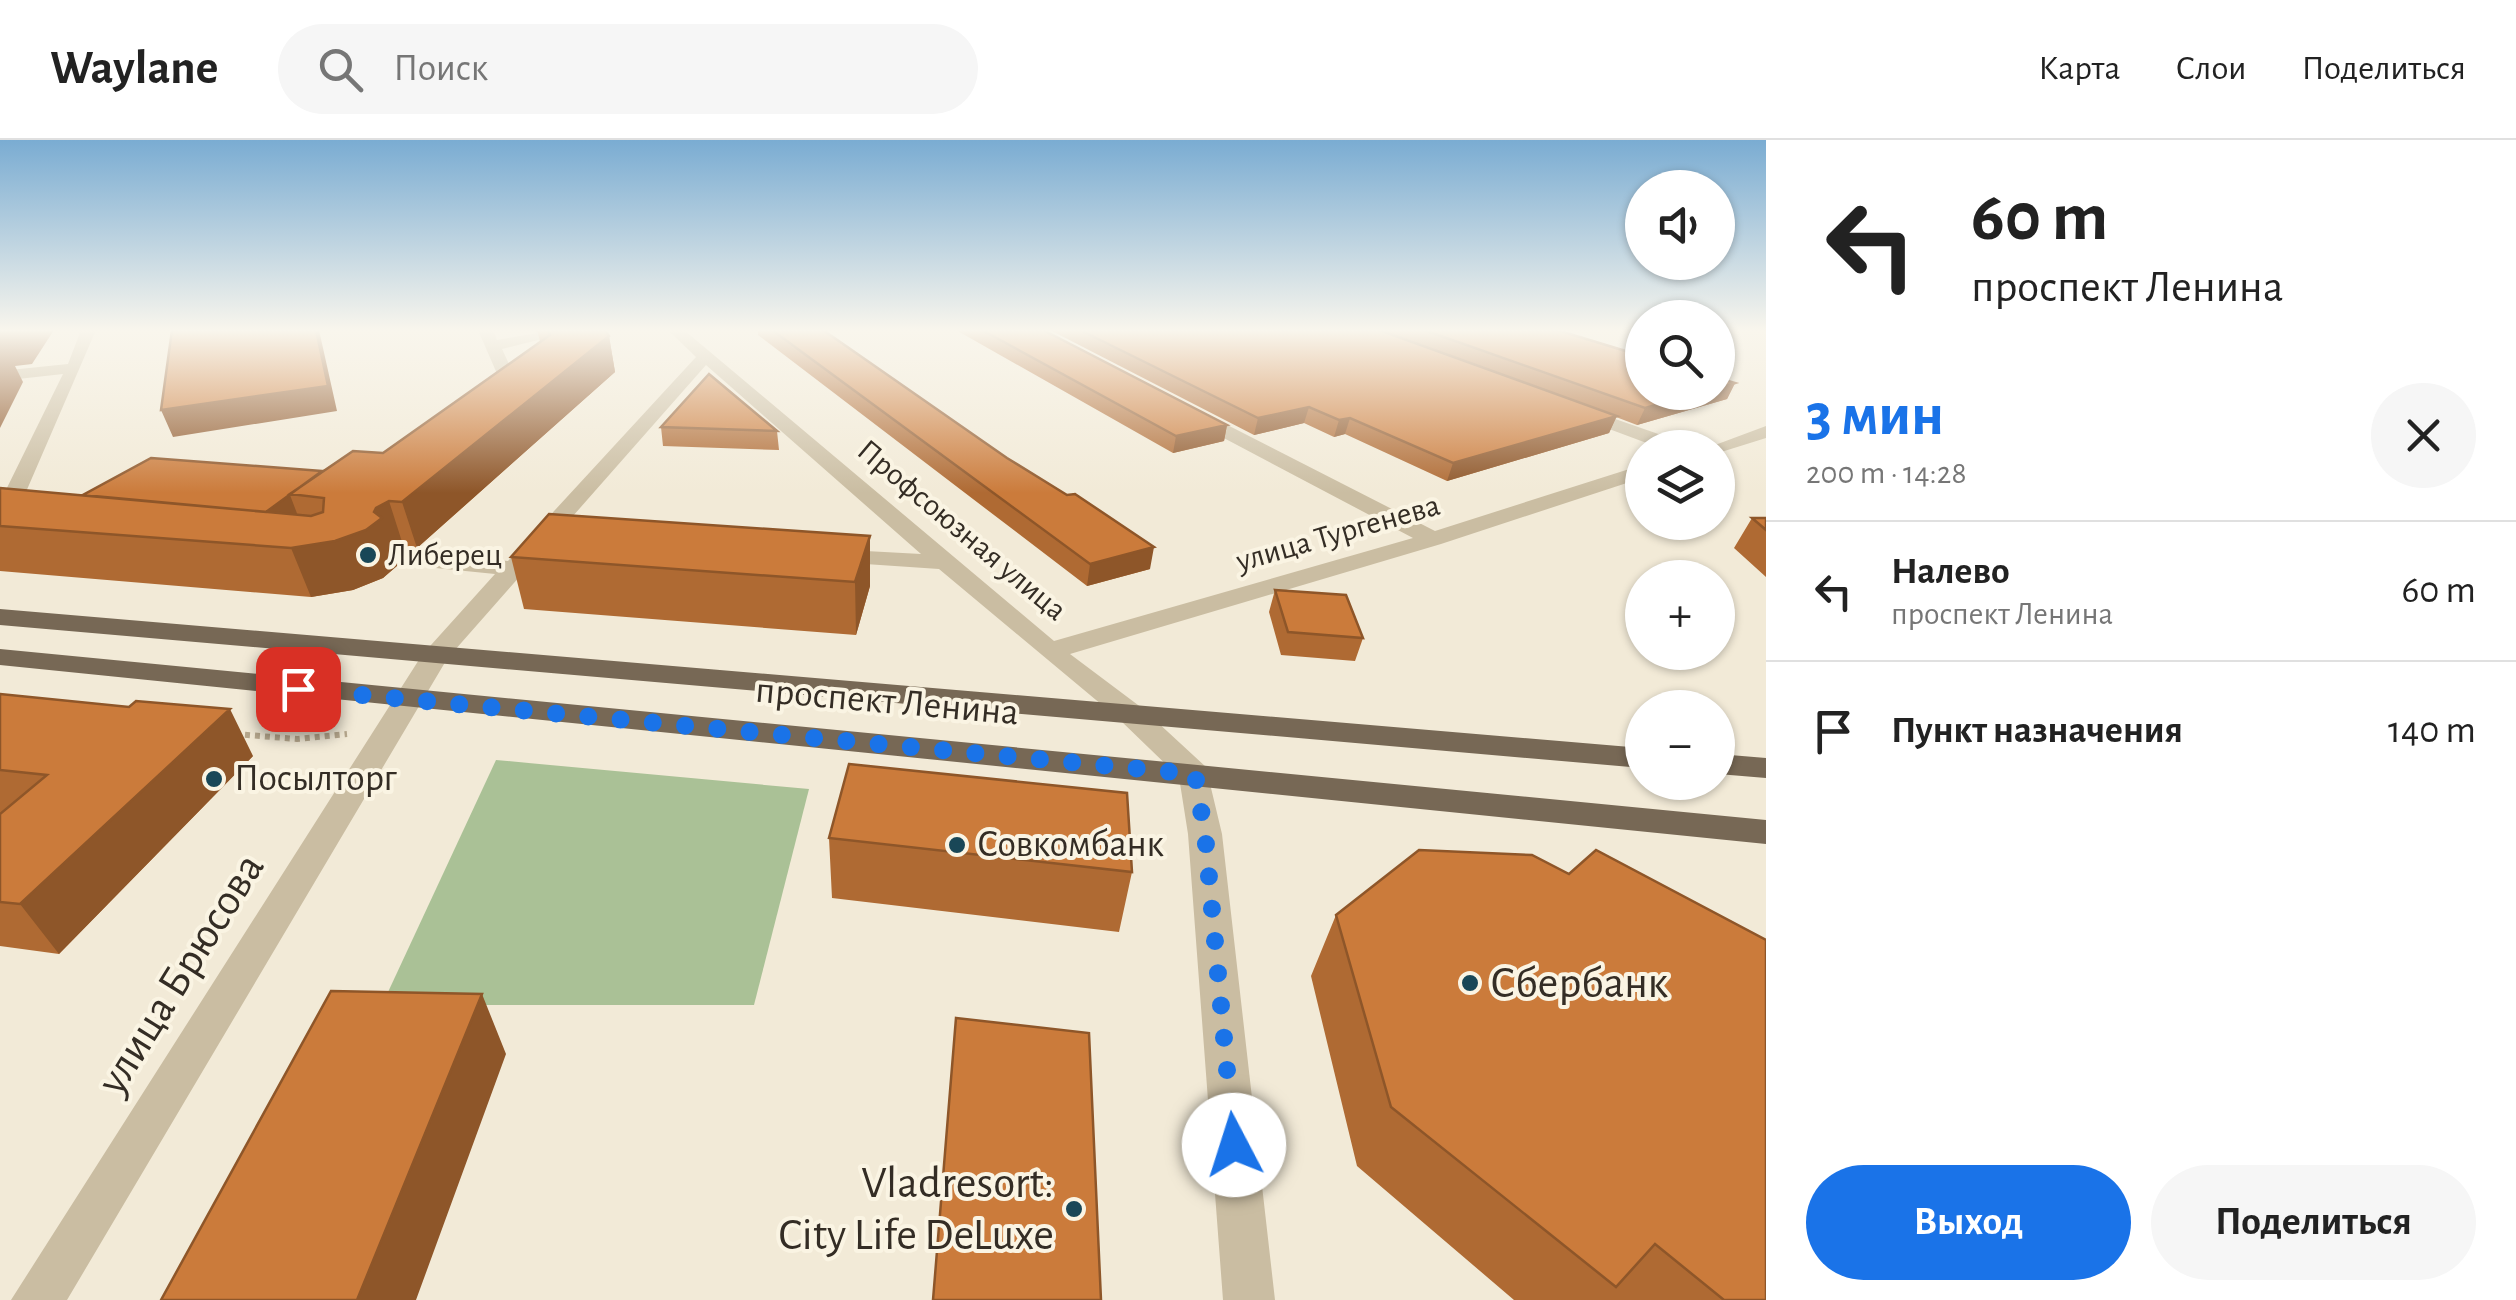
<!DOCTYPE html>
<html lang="ru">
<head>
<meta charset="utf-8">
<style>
  body { margin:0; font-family:"Alegreya Sans",sans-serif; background:#f6f6f6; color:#222; height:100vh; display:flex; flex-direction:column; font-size:38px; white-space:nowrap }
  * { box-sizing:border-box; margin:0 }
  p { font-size:32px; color:#767676 }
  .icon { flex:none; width:55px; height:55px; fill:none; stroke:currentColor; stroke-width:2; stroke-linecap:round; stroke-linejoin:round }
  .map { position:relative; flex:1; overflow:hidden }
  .drawer { display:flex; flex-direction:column; background:#fff; width:750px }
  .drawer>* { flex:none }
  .top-card { background:#fff; color:#222; overflow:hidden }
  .tools { position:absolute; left:1625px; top:30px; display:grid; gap:20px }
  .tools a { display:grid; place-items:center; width:110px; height:110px; border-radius:50%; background:#fff; box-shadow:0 2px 8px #0004; font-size:50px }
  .pin { position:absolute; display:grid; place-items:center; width:85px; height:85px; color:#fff; margin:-42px; border-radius:20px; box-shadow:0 5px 15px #0006 }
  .me { position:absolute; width:110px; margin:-55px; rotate:355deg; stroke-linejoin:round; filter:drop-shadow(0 0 8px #0008) }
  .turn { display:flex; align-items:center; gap:35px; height:210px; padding:0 40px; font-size:45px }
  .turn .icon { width:130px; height:130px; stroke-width:2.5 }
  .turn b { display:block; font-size:70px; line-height:85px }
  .round { display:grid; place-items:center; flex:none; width:105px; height:105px; border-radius:52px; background:#f6f6f6 }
  .head { display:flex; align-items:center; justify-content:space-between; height:170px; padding:0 40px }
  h1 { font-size:60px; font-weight:600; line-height:75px; color:#1a73e8 }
  .cta { display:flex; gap:20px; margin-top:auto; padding:20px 40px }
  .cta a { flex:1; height:115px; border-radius:60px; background:#1a73e8; color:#fff; font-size:40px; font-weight:600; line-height:115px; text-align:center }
  .cta a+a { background:#f6f6f6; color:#222 }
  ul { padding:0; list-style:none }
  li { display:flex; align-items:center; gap:30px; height:140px; padding:0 40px; border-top:2px solid #e0e0e0 }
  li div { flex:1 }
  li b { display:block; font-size:38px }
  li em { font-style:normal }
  header { display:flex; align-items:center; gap:60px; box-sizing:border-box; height:140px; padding:0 50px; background:#fff; border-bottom:2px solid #e0e0e0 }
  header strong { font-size:48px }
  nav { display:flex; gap:55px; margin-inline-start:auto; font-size:35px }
  .search { width:700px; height:90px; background:#f6f6f6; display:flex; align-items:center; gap:25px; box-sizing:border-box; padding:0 35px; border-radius:55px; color:#767676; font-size:38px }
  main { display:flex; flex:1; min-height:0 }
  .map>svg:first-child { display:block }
  .green { fill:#aac196 }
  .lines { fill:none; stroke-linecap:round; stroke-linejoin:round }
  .path { stroke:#b6a78d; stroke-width:6; stroke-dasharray:5 5; stroke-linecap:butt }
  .minor { fill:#cabda2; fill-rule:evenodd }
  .major { fill:#776855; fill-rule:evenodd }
  .wall { fill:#af6a33 }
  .shaded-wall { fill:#8e5629 }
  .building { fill:#cb7b3b; stroke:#8e5629; stroke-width:2.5 }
  .route { stroke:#1a73e8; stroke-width:18; stroke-dasharray:0 32.4 }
  .poi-dot { fill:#194757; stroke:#faf4e3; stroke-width:4 }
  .labels { text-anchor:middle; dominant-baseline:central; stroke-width:8; stroke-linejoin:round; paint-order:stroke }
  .far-street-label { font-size:32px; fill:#342d25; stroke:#faf4e3 }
  .far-poi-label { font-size:32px; fill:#342d25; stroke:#faf4e3; text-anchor:start }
  .street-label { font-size:38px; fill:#342d25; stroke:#faf4e3 }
  .poi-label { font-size:38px; fill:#342d25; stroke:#faf4e3; text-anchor:start }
  .near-street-label { font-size:45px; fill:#342d25; stroke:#faf4e3 }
  .near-poi-label { font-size:45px; fill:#342d25; stroke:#faf4e3; text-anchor:start }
</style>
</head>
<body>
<header>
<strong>Waylane</strong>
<div class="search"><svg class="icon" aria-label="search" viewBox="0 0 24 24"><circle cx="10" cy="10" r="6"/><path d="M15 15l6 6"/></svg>Поиск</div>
<nav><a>Карта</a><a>Слои</a><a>Поделиться</a></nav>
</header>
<main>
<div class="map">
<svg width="1766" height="1160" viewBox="0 0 1766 1160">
  <rect width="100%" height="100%" fill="#f2ead7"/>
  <path class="green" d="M496,620L809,649L754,865H382Z"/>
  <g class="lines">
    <path class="path" d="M235,594L297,599L347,594"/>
    <path class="minor" d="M81,190H96L16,375L19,380L16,385H0V362L63,234L0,241V231L68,224Z
      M478,190H493L497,200L538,193L546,198L502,209L515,237L484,261L475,256L498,236Z
      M668,190H684L1054,501L1413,398L1186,278V270H1198L1435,391L1642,325V338L1441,404L1070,514L1142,568L1206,627L1222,694L1275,1160H1223L1188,694L1179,637L1120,580L939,429L821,421V411L829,409L921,414L706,225L447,519L67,1160H11L422,515L495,434L406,425L394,418L406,411L508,421L696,217Z
      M1575,265L1687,304L1689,308H1660L1569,274L1566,270Z
      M1766,286V298L1718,313V308H1707Z"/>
    <path class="major" d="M0,469L1642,608V628L0,485Z
      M0,509L1766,680V704L0,525Z
      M1718,614L1766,618V638L1718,634Z"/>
  </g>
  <path class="wall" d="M533,190H605L609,196L615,232L417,408H404L394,413L398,425L383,438L353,450L311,457L0,431V348L83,355L322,331L383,313L540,202L538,193Z
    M758,190H823L1150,429L1087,446L758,195Z
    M956,190H1043L1227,285L1224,301L1173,313Z
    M1050,190H1557L1735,243L1727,259L1637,285L1616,277L1609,293L1447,341L1345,294L1334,297L1304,283L1254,295Z
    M661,287L777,291L779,310L663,306Z
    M1752,378H1766V437L1734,408Z
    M870,396V446L856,495L524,469L511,417Z
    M1275,450L1363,498L1355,521L1281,515L1269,472Z
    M0,554L253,616L59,814L0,806Z
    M829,698L1132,732L1119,792L832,758Z
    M1569,734L1766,1160H1514L1357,1026L1311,836L1336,775Z"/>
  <path class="shaded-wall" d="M0,190H54L32,224L15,226L23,242L0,288Z
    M316,190H319L337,271L173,297L161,270Z
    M609,196L615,232L417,408L402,362Z
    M1735,243L1727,259L1637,285L1645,268L1702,252H1718V248Z
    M1309,267L1304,283L1254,295L1258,278Z
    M1617,276L1609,293L1447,341L1453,323Z
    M1350,278L1345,294L1334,297L1339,280Z
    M1227,285L1224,301L1173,313L1176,296Z
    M290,355L298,376L261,375Z
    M389,361L404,408L394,413L398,425L383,438L353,450L311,457L291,408L374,372L376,368Z
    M870,396V446L856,495L855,442Z
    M1154,407L1150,429L1087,446L1090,424Z
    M230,569L253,616L59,814L20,764Z
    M482,854L506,914L416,1160H357Z"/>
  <path class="building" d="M172,190H316L328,246L161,270Z
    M548,190H605L609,196L402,362L389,361L376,368L374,372L382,378L366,390L335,401L291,408L0,386V348L311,376L323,372L324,358L290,354L353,311L383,313L550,195Z
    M772,190H823L1007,318L1067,355L1075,354L1154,407L1090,424Z
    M982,190H1043L1227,285L1176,296Z
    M1080,190H1379L1617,276L1453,323L1350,278L1339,280L1309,267L1258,278Z
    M1424,190H1557L1642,216V252H1702L1645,268Z
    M709,234L777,291L661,287Z
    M1718,238L1735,243L1718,248Z
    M151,318L322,331L266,372L83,355Z
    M549,374L870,396L855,442L511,417Z
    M1752,378H1766V390Z
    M1275,450L1346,455L1363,498L1288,492Z
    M0,554L129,567L136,561L230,569L20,764L0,762V674L47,635L0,630Z
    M849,624L1127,653L1132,732L829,698Z
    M1419,710L1532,715L1569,734L1596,710L1766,800V1160H1724L1655,1104L1616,1147L1391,967L1336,775Z
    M331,851L482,854L357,1160H161Z
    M956,878L1089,893L1101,1160H933Z"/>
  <linearGradient id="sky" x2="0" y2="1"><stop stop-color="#7aacd2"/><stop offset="0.54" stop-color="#f9f6ed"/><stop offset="1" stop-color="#f9f6ed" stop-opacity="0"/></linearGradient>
  <rect width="1766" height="353" fill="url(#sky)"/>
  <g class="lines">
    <path class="route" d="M298,549L1195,634L1205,694L1234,1005"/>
  </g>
  <g class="poi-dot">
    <circle cx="368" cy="415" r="10"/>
    <circle cx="214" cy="639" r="10"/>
    <circle cx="957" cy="705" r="10"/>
    <circle cx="1470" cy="843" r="10"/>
    <circle cx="1074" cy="1069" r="10"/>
  </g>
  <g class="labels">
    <g class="far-street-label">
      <text transform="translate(962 390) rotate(40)">Профсоюзная улица</text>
      <text transform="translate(1338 393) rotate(-16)">улица Тургенева</text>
    </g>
    <g class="far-poi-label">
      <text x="388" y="415">Либерец</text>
    </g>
    <g class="street-label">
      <text transform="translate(887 562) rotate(5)">проспект Ленина</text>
    </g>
    <g class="poi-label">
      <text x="234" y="639">Посылторг</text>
      <text x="977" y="705">Совкомбанк</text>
    </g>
    <g class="near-street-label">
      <text transform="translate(181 834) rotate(-58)">улица Брюсова</text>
    </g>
    <g class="near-poi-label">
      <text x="1490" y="843">Сбербанк</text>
      <text x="1054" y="1043" text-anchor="end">Vladresort:<tspan x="1054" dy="52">City Life DeLuxe</tspan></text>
    </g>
  </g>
</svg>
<div class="tools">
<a><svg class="icon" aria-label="sound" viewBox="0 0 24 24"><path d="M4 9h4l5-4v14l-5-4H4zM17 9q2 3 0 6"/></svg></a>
<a><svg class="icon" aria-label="search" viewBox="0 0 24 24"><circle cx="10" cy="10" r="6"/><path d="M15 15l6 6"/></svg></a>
<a><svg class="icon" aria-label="layers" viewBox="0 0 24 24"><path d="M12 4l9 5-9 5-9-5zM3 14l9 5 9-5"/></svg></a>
<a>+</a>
<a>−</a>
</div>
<div class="pin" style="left:298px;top:549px;background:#d93025"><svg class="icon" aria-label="arrive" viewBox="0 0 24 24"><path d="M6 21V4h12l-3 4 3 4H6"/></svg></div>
<svg class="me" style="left:1234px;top:1005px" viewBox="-20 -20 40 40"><circle r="19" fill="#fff"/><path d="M0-13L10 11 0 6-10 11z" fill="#1a73e8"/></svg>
</div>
<section class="drawer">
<div class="top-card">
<div class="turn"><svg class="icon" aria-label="left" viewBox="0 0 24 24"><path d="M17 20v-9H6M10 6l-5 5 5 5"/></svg><div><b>60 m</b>проспект Ленина</div></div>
</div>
<div class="head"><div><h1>3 мин</h1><p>200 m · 14:28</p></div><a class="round"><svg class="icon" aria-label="close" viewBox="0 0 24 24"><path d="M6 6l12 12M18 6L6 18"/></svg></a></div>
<ul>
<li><svg class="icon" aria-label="left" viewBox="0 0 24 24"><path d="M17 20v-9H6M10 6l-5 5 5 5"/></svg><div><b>Налево</b><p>проспект Ленина</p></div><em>60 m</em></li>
<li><svg class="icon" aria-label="arrive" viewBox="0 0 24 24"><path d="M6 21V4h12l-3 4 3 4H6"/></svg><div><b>Пункт назначения</b></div><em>140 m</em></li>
</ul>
<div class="cta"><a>Выход</a><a>Поделиться</a></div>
</section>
</main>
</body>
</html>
